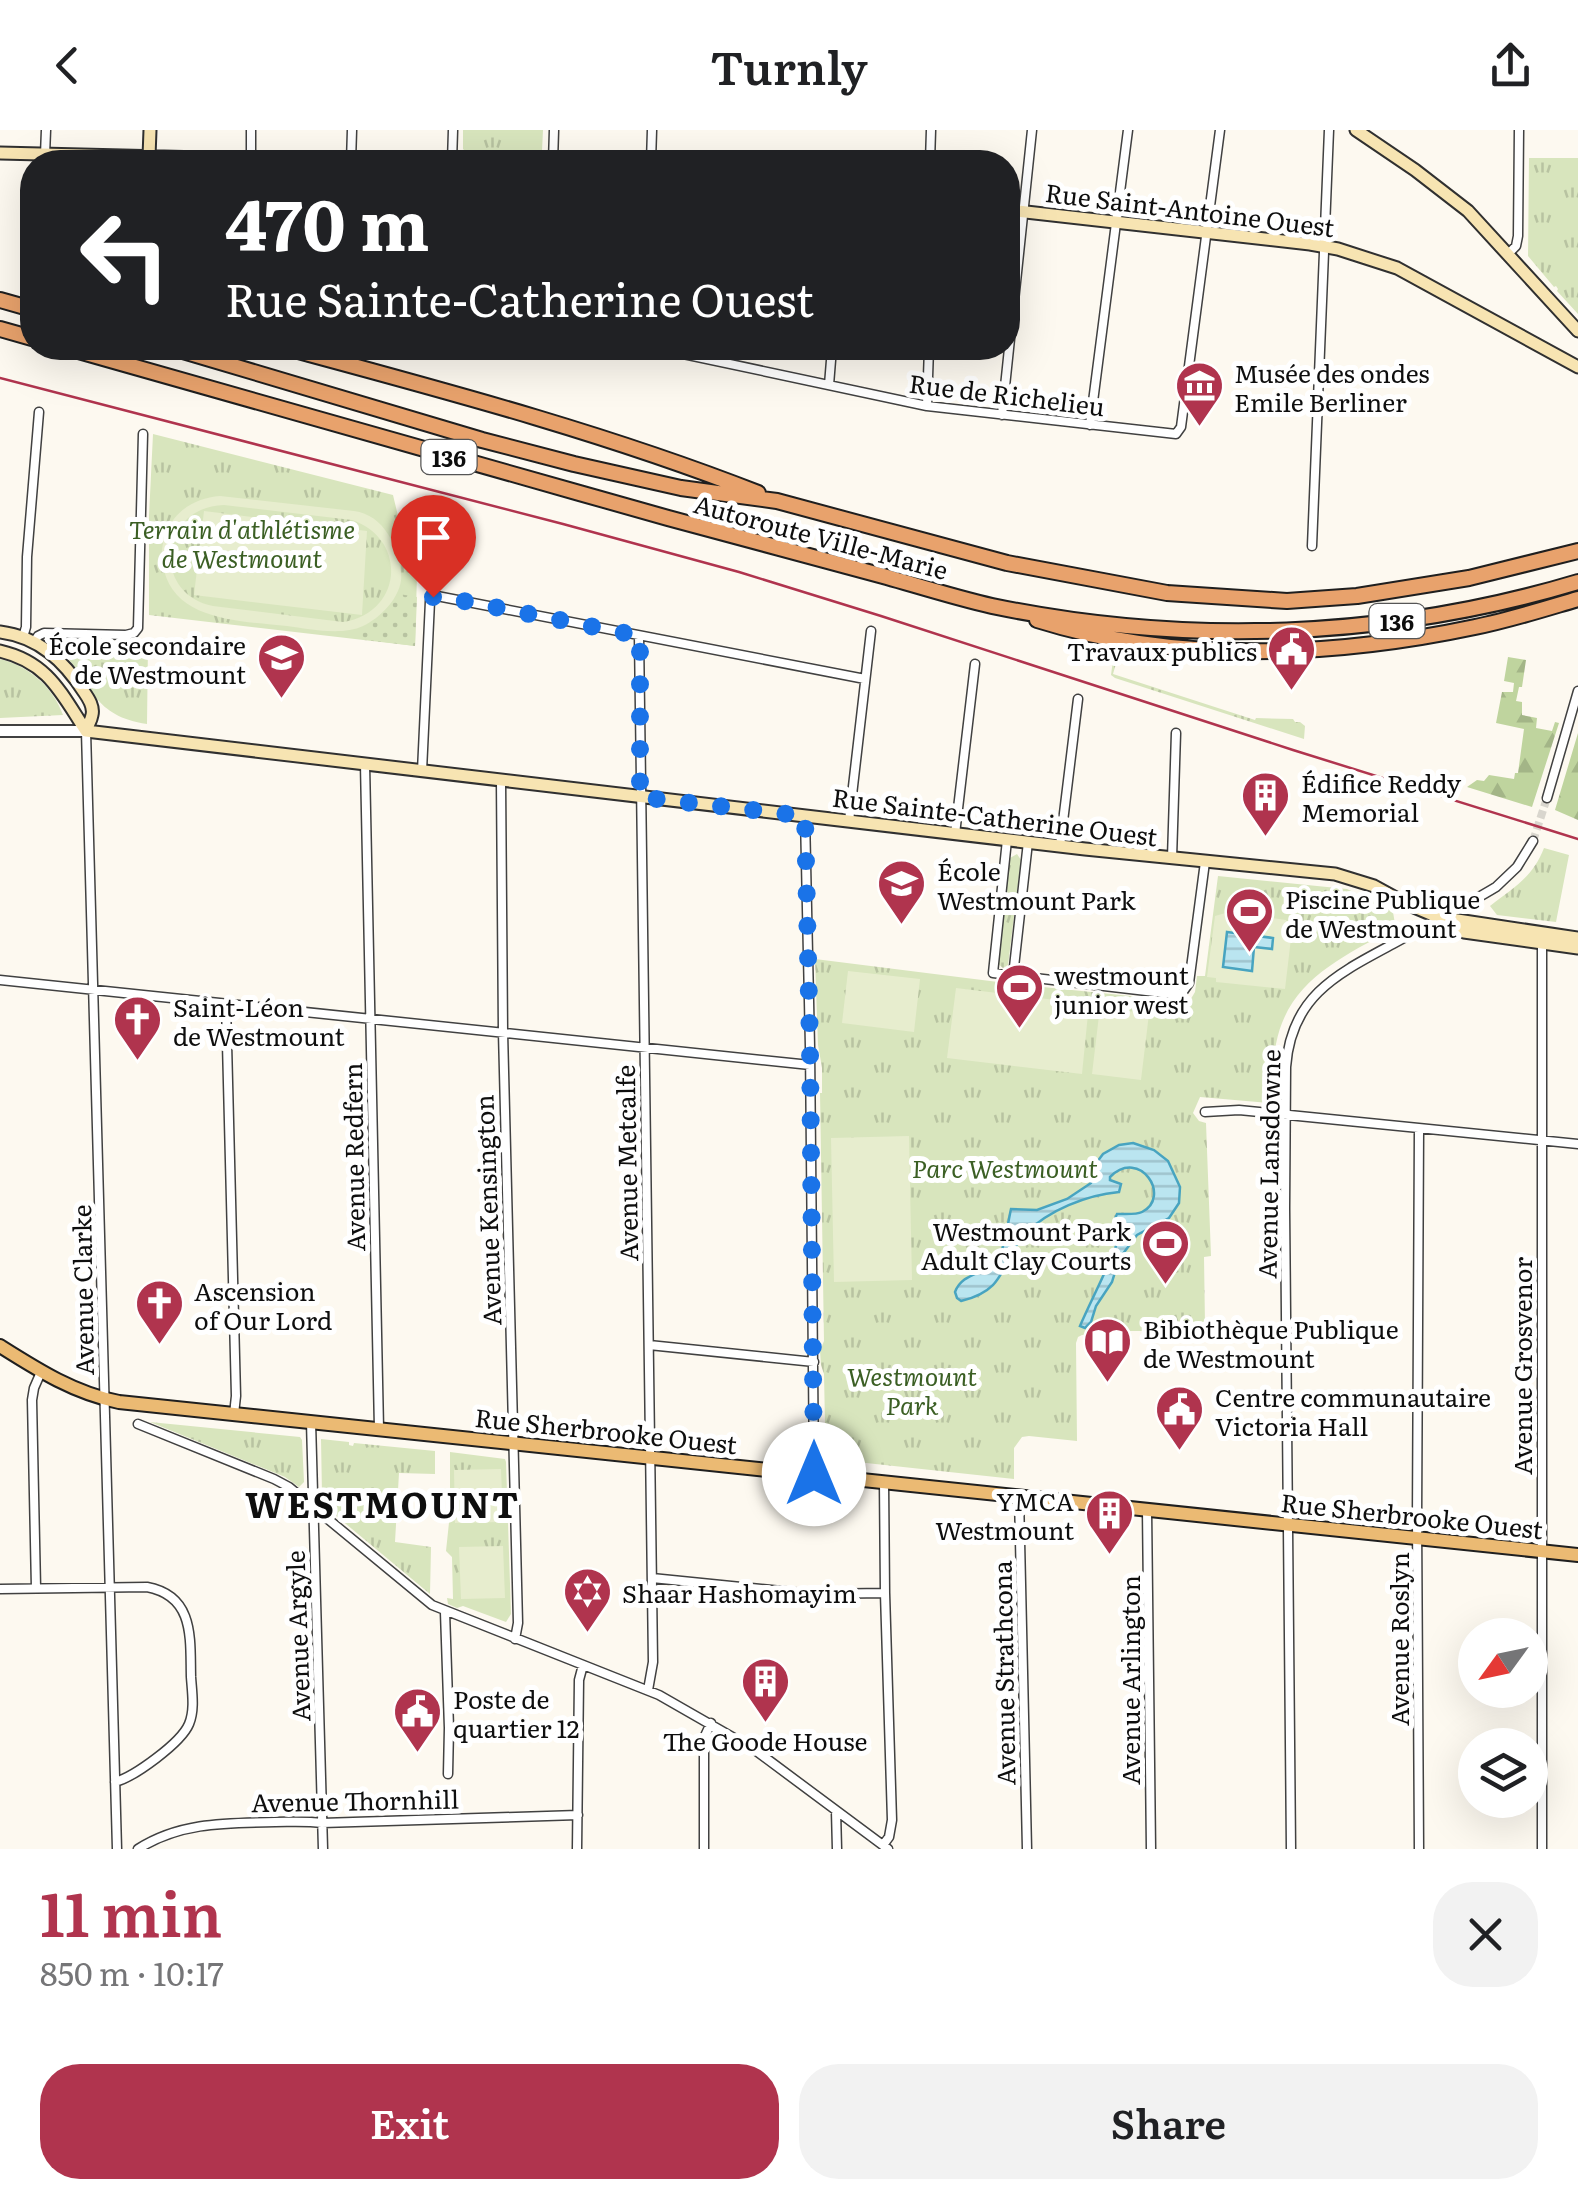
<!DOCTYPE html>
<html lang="en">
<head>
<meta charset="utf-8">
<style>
  body { margin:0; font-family:Literata,serif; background:#f2f2f2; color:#202124; height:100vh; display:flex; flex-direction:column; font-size:38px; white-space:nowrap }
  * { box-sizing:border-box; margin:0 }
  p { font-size:32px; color:#757577 }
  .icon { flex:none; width:55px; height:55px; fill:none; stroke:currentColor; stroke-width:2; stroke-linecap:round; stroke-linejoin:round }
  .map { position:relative; height:1719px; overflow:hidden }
  .details { display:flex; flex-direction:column; background:#fff; flex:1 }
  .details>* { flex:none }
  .hud { position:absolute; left:20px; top:20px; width:1000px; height:210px; border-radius:40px; box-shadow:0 10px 40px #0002; background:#202124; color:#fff; overflow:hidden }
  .needle { width:65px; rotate:237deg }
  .fabs { position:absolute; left:1458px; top:1488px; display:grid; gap:20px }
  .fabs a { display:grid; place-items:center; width:90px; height:90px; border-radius:50%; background:#fff; box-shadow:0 10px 40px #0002; font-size:50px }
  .pin { position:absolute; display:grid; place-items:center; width:85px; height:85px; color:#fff; margin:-102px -42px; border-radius:50% 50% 50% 0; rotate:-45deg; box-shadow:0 0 10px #0007 }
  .pin .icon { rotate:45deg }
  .me { position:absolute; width:110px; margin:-55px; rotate:0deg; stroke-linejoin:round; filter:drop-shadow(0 0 8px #0008) }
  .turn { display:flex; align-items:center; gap:35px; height:210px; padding:0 40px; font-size:45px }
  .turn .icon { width:130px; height:130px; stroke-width:2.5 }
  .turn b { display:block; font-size:70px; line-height:85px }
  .round { display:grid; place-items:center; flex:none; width:105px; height:105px; border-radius:40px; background:#f2f2f2 }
  .head { display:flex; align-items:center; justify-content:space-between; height:170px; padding:0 40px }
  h1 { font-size:60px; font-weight:600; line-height:75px; color:#b0344e }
  .cta { display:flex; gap:20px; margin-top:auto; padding:20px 40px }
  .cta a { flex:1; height:115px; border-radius:40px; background:#b0344e; color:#fff; font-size:40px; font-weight:600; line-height:115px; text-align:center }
  .cta a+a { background:#f2f2f2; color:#202124 }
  header { display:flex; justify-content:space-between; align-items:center; height:130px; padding:0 40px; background:#fff; font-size:45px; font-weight:600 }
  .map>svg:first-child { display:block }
  .grass { fill:url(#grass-tufts) }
  .forest { fill:url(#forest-firs) }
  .garden { fill:url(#garden-dots) }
  .pitch { fill:#e7edce; fill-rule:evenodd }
  .water { fill:url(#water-rules); stroke:#48a4c0; stroke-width:2.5 }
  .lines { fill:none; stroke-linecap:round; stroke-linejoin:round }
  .minor-tunnel { stroke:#d9d6ce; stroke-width:8; stroke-dasharray:8 4; stroke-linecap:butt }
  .minor-casing { stroke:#414141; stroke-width:11 }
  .tertiary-casing { stroke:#414141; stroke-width:14 }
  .secondary-casing { stroke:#303030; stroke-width:15 }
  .primary-casing { stroke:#1f1f1f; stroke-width:16 }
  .trunk-casing { stroke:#1f1f1f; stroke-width:18 }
  .minor { stroke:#fff; stroke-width:8 }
  .tertiary { stroke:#fff; stroke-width:10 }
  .secondary { stroke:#f7e4b2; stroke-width:11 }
  .primary { stroke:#ebba73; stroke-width:12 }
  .trunk { stroke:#e8a26c; stroke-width:14 }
  .rail { stroke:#b0344e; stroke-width:2.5 }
  .route { stroke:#1a73e8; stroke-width:18; stroke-dasharray:0 32.4 }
  .labels { text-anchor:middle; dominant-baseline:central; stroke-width:10; stroke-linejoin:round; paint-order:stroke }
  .shield { fill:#fff; stroke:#565656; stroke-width:2.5 }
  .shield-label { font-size:22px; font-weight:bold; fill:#0e0e0e }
  .street-label { font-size:25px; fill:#0e0e0e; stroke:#fff }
  .poi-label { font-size:25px; fill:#0e0e0e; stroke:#fff; text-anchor:start }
  .park-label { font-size:25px; font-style:italic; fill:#3b5f24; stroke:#fff }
  .district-label { font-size:35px; font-weight:bold; letter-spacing:2.5px; fill:#0e0e0e; stroke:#fff }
</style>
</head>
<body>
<header><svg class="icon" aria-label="back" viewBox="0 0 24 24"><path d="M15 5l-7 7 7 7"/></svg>Turnly<svg class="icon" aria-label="share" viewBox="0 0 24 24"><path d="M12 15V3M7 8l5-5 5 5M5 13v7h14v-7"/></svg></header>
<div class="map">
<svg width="1578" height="1719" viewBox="0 0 1578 1719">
  <defs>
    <pattern id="grass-tufts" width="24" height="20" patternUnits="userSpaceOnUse" patternTransform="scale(2.5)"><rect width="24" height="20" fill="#d8e5bd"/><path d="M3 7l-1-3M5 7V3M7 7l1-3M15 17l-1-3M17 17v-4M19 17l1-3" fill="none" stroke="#b8c3a1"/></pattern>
    <pattern id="forest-firs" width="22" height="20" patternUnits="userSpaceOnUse" patternTransform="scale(2.5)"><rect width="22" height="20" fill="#bfd49e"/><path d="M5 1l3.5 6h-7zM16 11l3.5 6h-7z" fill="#a3b587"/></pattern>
    <pattern id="garden-dots" width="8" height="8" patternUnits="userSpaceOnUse" patternTransform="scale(2.5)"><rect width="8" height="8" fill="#d8e5bd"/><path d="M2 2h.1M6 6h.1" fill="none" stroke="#b8c3a1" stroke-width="1.8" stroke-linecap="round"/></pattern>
    <pattern id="water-rules" width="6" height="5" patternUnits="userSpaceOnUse" patternTransform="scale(2.5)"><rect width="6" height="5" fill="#bae5f0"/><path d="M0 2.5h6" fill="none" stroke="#9fc3cd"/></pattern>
  </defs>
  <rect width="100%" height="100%" fill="#fdf9f0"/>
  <path class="grass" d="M463,0H543L542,21L539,23L465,21L463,19Z
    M1529,28H1578V184L1557,161L1558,159L1556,156L1554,157L1528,126Z
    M153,304L393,365L404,411L417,444L415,516L149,485V386Z
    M66,512L148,514L147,594C94,586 93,557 62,521L61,515Z
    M0,529C29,536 53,557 63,585L0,588Z
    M1113,530H1117L1113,544L1255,590L1256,588L1293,589L1295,592H1300L1305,596L1304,609L1115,548L1111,545Z
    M1544,718L1569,725L1556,792L1497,785L1490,776C1514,757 1533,747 1544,718Z
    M1017,724L1021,730L1008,835L1003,838L998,834L1010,728Z
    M1218,746L1347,759L1375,772L1374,774L1379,777L1381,775L1393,782L1395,794L1391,800C1341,828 1288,851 1276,914C1272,932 1275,951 1273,969L1269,973L1200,967L1193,983L1199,991L1206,993L1211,1126L1204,1127L1205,1195L1143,1201H1110L1109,1206L1082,1205L1078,1207L1076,1213L1077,1311L1029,1306L1022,1307L1014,1318V1349L820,1328V1306L825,1294L824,1244L821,1235L820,1221L824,1211L820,963H822V938L818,915L815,829L1014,854L1189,872L1195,862L1197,846H1205Z
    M150,1292L300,1307L302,1310L304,1352L299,1357L285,1347Z
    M321,1309L349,1312V1315L353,1316L354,1313L435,1321V1344L399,1343L395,1412L431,1417L430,1464L328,1379L322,1365Z
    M450,1322L505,1329L506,1332L511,1484L506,1492L463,1476L457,1478L448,1474L447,1468L453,1469L452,1427L446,1421L450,1383Z"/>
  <path class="forest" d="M1508,527L1526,530L1522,557H1519L1516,571L1522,572V585L1537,588L1536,598L1552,601L1555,592L1559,593L1532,677L1467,657L1477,650L1484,651L1489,645L1514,649L1515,643H1518L1524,599L1496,593L1502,562H1513L1514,553L1504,551Z
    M1578,603V690L1555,680Z"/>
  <path class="garden" d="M399,464L417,467L415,516L361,509C364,492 390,482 399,464Z"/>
  <path class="pitch" d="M220,366L354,381C384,385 398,416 401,443C404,464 381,488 363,496C342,506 309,499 287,496C244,491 176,492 164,440C161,428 161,415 166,403C175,380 196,368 220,366ZM224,375L352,390C408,409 403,483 343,492L213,476C151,464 159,377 224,375Z
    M204,381L367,401L362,485L194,465Z
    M1229,782L1253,789L1272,788L1286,790L1292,800L1285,859L1216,852V848L1207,847L1215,786Z
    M848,841L920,849L914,902L842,893Z
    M956,858L1089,874L1082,944L947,928Z
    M1100,877L1149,884L1141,950L1092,944Z
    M909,1006L912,1150L834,1152L831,1008Z
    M501,1339L503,1392L455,1393L454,1340Z
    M503,1416L505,1468L461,1469L459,1417Z"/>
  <path class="water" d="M1227,802L1273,808L1272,819L1254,817L1252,841L1223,837Z
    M1133,1013L1154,1020L1168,1031L1180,1057L1179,1073L1169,1088L1137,1105L1119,1129L1112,1152L1096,1176L1091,1192L1085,1198L1080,1196C1092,1168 1108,1139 1119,1108C1113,1100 1112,1093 1117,1084C1125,1084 1136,1085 1142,1082C1172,1067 1140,1017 1110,1047V1050L1121,1054L1119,1062C1087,1065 1048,1080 1025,1104C999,1131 1010,1159 961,1171L957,1168L955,1162C963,1141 988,1145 999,1127C1005,1116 1008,1092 1011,1079L1037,1080L1067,1069L1091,1053L1097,1032L1103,1024L1119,1015Z"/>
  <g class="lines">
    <path class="minor-tunnel" d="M1533,711L1547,668"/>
    <defs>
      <path id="minor" d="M45,25L46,0
        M251,30V0
        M351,32L352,0
        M452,32L453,0
        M553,32L554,0
        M651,32L652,0
        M930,32L931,0
        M1508,124L1516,116L1518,106L1519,0
        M655,218L927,276L1176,304L1181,297L1220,0
        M829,255L832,218
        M927,276L929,218
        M1002,285L1032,0
        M1090,295L1128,0
        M1312,416L1329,0
        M639,506L653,1532L648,1560
        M23,507L26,497L27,427L39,282
        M34,512L38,506L44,503L126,505L134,503L138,498L143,304
        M86,601L117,1719
        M365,634L379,1299
        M422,641L430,471L437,466L865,549
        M501,651L503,902L518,1493L515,1509
        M1547,668L1578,561
        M805,686L810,917L814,1344
        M849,691L871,501
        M955,704L975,534
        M1007,710L993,843L1172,864L1182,863L1189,853L1205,732
        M1060,716L1078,569
        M1172,728L1176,603
        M1013,846L1028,712
        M0,850L810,935
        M226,874L236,1266L234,1284
        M1205,982L1239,980L1578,1014
        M649,1215L814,1232
        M311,1292L323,1719
        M138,1294L274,1349L289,1357L432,1475L659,1565L755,1620L888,1719
        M1019,1366L1027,1719
        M1147,1380L1151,1719
        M652,1448L812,1464L885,1463
        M36,1458L32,1270L34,1258L41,1242
        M0,1459L147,1457C195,1466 190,1509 191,1547C192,1562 195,1580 189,1594C181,1613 134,1647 115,1652
        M445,1482L449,1598L448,1644
        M836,1681L837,1719
        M883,1715L889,1707L892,1690L885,1463L884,1352
        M138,1719C180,1692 227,1693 275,1692C291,1692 306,1691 322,1693L578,1685
        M577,1719L579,1550L583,1535
        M704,1719V1608L711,1593
        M1291,1719L1285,1078L1286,937C1291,866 1337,844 1393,814C1427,795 1463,777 1496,757L1517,737L1533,711
        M1419,1719L1417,1390L1419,999
        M1542,1719V813"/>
      <path id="tertiary" d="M0,601H86"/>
      <path id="secondary" d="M1356,0L1415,40L1468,81L1578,201
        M0,23L376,32
        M149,27L150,0
        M1008,80L1310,114L1338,119L1397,138L1578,237
        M0,502C39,507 64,531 84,562C89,569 94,577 92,585C91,591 88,595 86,601
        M0,521C48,532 61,563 86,601
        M86,601L1085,719L1335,744L1374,756L1407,774L1440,788L1464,802L1578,818
        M1444,788L1578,808"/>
      <path id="primary" d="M0,1216C38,1240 74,1263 119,1272L1578,1425"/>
      <path id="trunk" d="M149,27L151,32
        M0,170L32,179
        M0,199L32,208
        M68,218C269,273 468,332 668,388C741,408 814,427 887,447C922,457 957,468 992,476C1185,516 1389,509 1578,452
        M173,218L482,310L574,334L681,358L777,371L1007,433L1167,463L1287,471L1357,466L1469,448L1578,421
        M287,218C446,261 605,303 758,363
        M1037,490C1177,534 1333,527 1475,497C1510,490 1544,479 1578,469"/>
    </defs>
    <use href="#minor" class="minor-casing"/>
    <use href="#tertiary" class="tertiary-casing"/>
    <use href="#secondary" class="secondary-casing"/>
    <use href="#primary" class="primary-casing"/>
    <use href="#trunk" class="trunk-casing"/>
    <use href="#minor" class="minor"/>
    <use href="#tertiary" class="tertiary"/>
    <use href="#secondary" class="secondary"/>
    <use href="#primary" class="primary"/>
    <use href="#trunk" class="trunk"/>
    <path class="rail" d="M0,248L563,394L739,442L881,486L1293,620L1578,709"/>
  </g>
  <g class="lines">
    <path class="route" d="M433,467L439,466L640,506V667L805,686L810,917L814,1344"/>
  </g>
  <defs>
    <symbol id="museum-pin" viewBox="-11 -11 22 30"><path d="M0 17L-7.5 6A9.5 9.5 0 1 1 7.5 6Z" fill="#b0344e" stroke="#fff"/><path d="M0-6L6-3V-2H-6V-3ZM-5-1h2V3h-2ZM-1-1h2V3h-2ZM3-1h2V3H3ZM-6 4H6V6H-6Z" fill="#fff"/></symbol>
    <symbol id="civic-pin" viewBox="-11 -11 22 30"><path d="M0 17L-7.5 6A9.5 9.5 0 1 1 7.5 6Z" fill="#b0344e" stroke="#fff"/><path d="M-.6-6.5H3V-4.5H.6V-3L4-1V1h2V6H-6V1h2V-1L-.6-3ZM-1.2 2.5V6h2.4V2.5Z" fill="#fff"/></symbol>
    <symbol id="school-pin" viewBox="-11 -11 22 30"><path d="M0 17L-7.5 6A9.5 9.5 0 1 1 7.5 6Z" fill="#b0344e" stroke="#fff"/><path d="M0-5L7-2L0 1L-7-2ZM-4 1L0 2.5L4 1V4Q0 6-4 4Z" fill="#fff"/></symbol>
    <symbol id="building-pin" viewBox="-11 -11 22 30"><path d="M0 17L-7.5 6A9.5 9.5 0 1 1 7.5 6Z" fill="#b0344e" stroke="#fff"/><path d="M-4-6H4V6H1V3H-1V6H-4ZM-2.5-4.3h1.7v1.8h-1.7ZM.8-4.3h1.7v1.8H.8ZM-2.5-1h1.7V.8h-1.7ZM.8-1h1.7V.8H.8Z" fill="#fff"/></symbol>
    <symbol id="stadium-pin" viewBox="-11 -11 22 30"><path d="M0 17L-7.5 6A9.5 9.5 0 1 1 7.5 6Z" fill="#b0344e" stroke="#fff"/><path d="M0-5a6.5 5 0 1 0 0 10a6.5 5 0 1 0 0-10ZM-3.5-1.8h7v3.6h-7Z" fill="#fff"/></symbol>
    <symbol id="church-pin" viewBox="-11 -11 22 30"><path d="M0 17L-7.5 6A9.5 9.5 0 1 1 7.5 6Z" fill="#b0344e" stroke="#fff"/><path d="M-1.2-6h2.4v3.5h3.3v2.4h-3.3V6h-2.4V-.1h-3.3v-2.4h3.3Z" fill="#fff"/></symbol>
    <symbol id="library-pin" viewBox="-11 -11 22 30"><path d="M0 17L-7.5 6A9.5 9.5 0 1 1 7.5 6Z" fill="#b0344e" stroke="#fff"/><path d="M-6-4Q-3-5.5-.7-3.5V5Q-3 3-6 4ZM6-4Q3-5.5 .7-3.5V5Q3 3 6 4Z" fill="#fff"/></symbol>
    <symbol id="synagogue-pin" viewBox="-11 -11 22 30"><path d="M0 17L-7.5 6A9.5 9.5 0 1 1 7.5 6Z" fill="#b0344e" stroke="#fff"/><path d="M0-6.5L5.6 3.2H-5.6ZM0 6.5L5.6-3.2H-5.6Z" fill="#fff"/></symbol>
  </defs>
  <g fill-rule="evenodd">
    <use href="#museum-pin" x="1172" y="228" width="55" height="75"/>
    <use href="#civic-pin" x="1264" y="492" width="55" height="75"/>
    <use href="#school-pin" x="254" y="500" width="55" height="75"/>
    <use href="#building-pin" x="1238" y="638" width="55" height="75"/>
    <use href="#school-pin" x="874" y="726" width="55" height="75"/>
    <use href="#stadium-pin" x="1222" y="754" width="55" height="75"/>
    <use href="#stadium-pin" x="992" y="830" width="55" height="75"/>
    <use href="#church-pin" x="110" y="862" width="55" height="75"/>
    <use href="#stadium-pin" x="1138" y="1086" width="55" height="75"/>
    <use href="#church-pin" x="132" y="1146" width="55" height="75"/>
    <use href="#library-pin" x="1080" y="1184" width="55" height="75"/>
    <use href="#civic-pin" x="1152" y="1252" width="55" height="75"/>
    <use href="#building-pin" x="1082" y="1356" width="55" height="75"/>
    <use href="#synagogue-pin" x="560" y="1434" width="55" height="75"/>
    <use href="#building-pin" x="738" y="1524" width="55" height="75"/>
    <use href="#civic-pin" x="390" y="1554" width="55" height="75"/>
  </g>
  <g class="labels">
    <g class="shield">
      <rect x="421.5" y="310" width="55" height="34" rx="8"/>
      <rect x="1369.5" y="474" width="55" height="34" rx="8"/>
    </g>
    <g class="shield-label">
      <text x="449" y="327">136</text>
      <text x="1397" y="491">136</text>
    </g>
    <g class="street-label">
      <text transform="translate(1190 79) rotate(7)">Rue Saint-Antoine Ouest</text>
      <text transform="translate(1007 264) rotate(7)">Rue de Richelieu</text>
      <text transform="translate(821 406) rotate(15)">Autoroute Ville-Marie</text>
      <text transform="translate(995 686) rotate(7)">Rue Sainte-Catherine Ouest</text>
      <text transform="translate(353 1027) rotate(-91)">Avenue Redfern</text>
      <text transform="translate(626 1033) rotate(-91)">Avenue Metcalfe</text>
      <text transform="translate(1268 1034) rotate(-89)">Avenue Lansdowne</text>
      <text transform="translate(487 1080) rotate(-92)">Avenue Kensington</text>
      <text transform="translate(82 1160) rotate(-91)">Avenue Clarke</text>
      <text transform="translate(1521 1236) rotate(-90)">Avenue Grosvenor</text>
      <text transform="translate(606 1300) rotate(6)">Rue Sherbrooke Ouest</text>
      <text transform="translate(1412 1385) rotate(6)">Rue Sherbrooke Ouest</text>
      <text transform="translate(297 1506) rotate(-92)">Avenue Argyle</text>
      <text transform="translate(1398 1509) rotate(-90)">Avenue Roslyn</text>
      <text transform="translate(1003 1543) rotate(-91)">Avenue Strathcona</text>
      <text transform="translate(1129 1550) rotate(-90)">Avenue Arlington</text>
      <text transform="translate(355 1670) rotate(-1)">Avenue Thornhill</text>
    </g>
    <g class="poi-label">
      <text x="1234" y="242">Musée des ondes<tspan x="1234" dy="29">Emile Berliner</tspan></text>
      <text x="246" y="514" text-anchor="end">École secondaire<tspan x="246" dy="29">de Westmount</tspan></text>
      <text x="1257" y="520" text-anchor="end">Travaux publics</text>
      <text x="1301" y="652">Édifice Reddy<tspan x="1301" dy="29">Memorial</tspan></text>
      <text x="937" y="740">École<tspan x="937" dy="29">Westmount Park</tspan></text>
      <text x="1285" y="768">Piscine Publique<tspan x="1285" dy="29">de Westmount</tspan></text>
      <text x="1054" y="844">westmount<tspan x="1054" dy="29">junior west</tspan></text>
      <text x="173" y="876">Saint-Léon<tspan x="173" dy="29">de Westmount</tspan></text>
      <text x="1131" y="1100" text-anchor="end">Westmount Park<tspan x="1131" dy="29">Adult Clay Courts</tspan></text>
      <text x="194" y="1160">Ascension<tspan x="194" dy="29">of Our Lord</tspan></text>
      <text x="1143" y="1198">Bibiothèque Publique<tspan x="1143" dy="29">de Westmount</tspan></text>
      <text x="1215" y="1266">Centre communautaire<tspan x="1215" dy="29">Victoria Hall</tspan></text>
      <text x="1074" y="1370" text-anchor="end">YMCA<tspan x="1074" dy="29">Westmount</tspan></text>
      <text x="622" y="1462">Shaar Hashomayim</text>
      <text x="453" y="1568">Poste de<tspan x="453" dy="29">quartier 12</tspan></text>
      <text x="765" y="1610" text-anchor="middle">The Goode House</text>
    </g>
    <g class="park-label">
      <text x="242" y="398">Terrain d'athlétisme<tspan x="242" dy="29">de Westmount</tspan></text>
      <text x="1005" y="1037">Parc Westmount</text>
      <text x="912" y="1245">Westmount<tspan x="912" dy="29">Park</tspan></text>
    </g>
    <g class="district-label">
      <text x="383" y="1373">WESTMOUNT</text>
    </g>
  </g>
</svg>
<div class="fabs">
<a><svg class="needle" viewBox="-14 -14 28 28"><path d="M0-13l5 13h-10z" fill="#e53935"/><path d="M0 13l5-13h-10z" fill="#757577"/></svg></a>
<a><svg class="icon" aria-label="layers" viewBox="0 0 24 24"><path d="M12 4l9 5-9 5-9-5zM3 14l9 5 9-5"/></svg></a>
</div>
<div class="pin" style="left:433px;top:467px;background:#d93025"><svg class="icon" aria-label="arrive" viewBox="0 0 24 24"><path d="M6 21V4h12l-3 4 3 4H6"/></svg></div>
<svg class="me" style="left:814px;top:1344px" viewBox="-20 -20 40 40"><circle r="19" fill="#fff"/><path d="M0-13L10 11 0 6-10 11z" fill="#1a73e8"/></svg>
<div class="hud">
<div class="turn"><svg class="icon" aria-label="left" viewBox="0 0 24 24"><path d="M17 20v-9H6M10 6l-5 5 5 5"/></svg><div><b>470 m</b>Rue Sainte-Catherine Ouest</div></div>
</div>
</div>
<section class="details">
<div class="head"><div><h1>11 min</h1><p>850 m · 10:17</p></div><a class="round"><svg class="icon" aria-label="close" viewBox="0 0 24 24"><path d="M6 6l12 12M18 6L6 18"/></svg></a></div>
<div class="cta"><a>Exit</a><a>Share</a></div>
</section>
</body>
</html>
